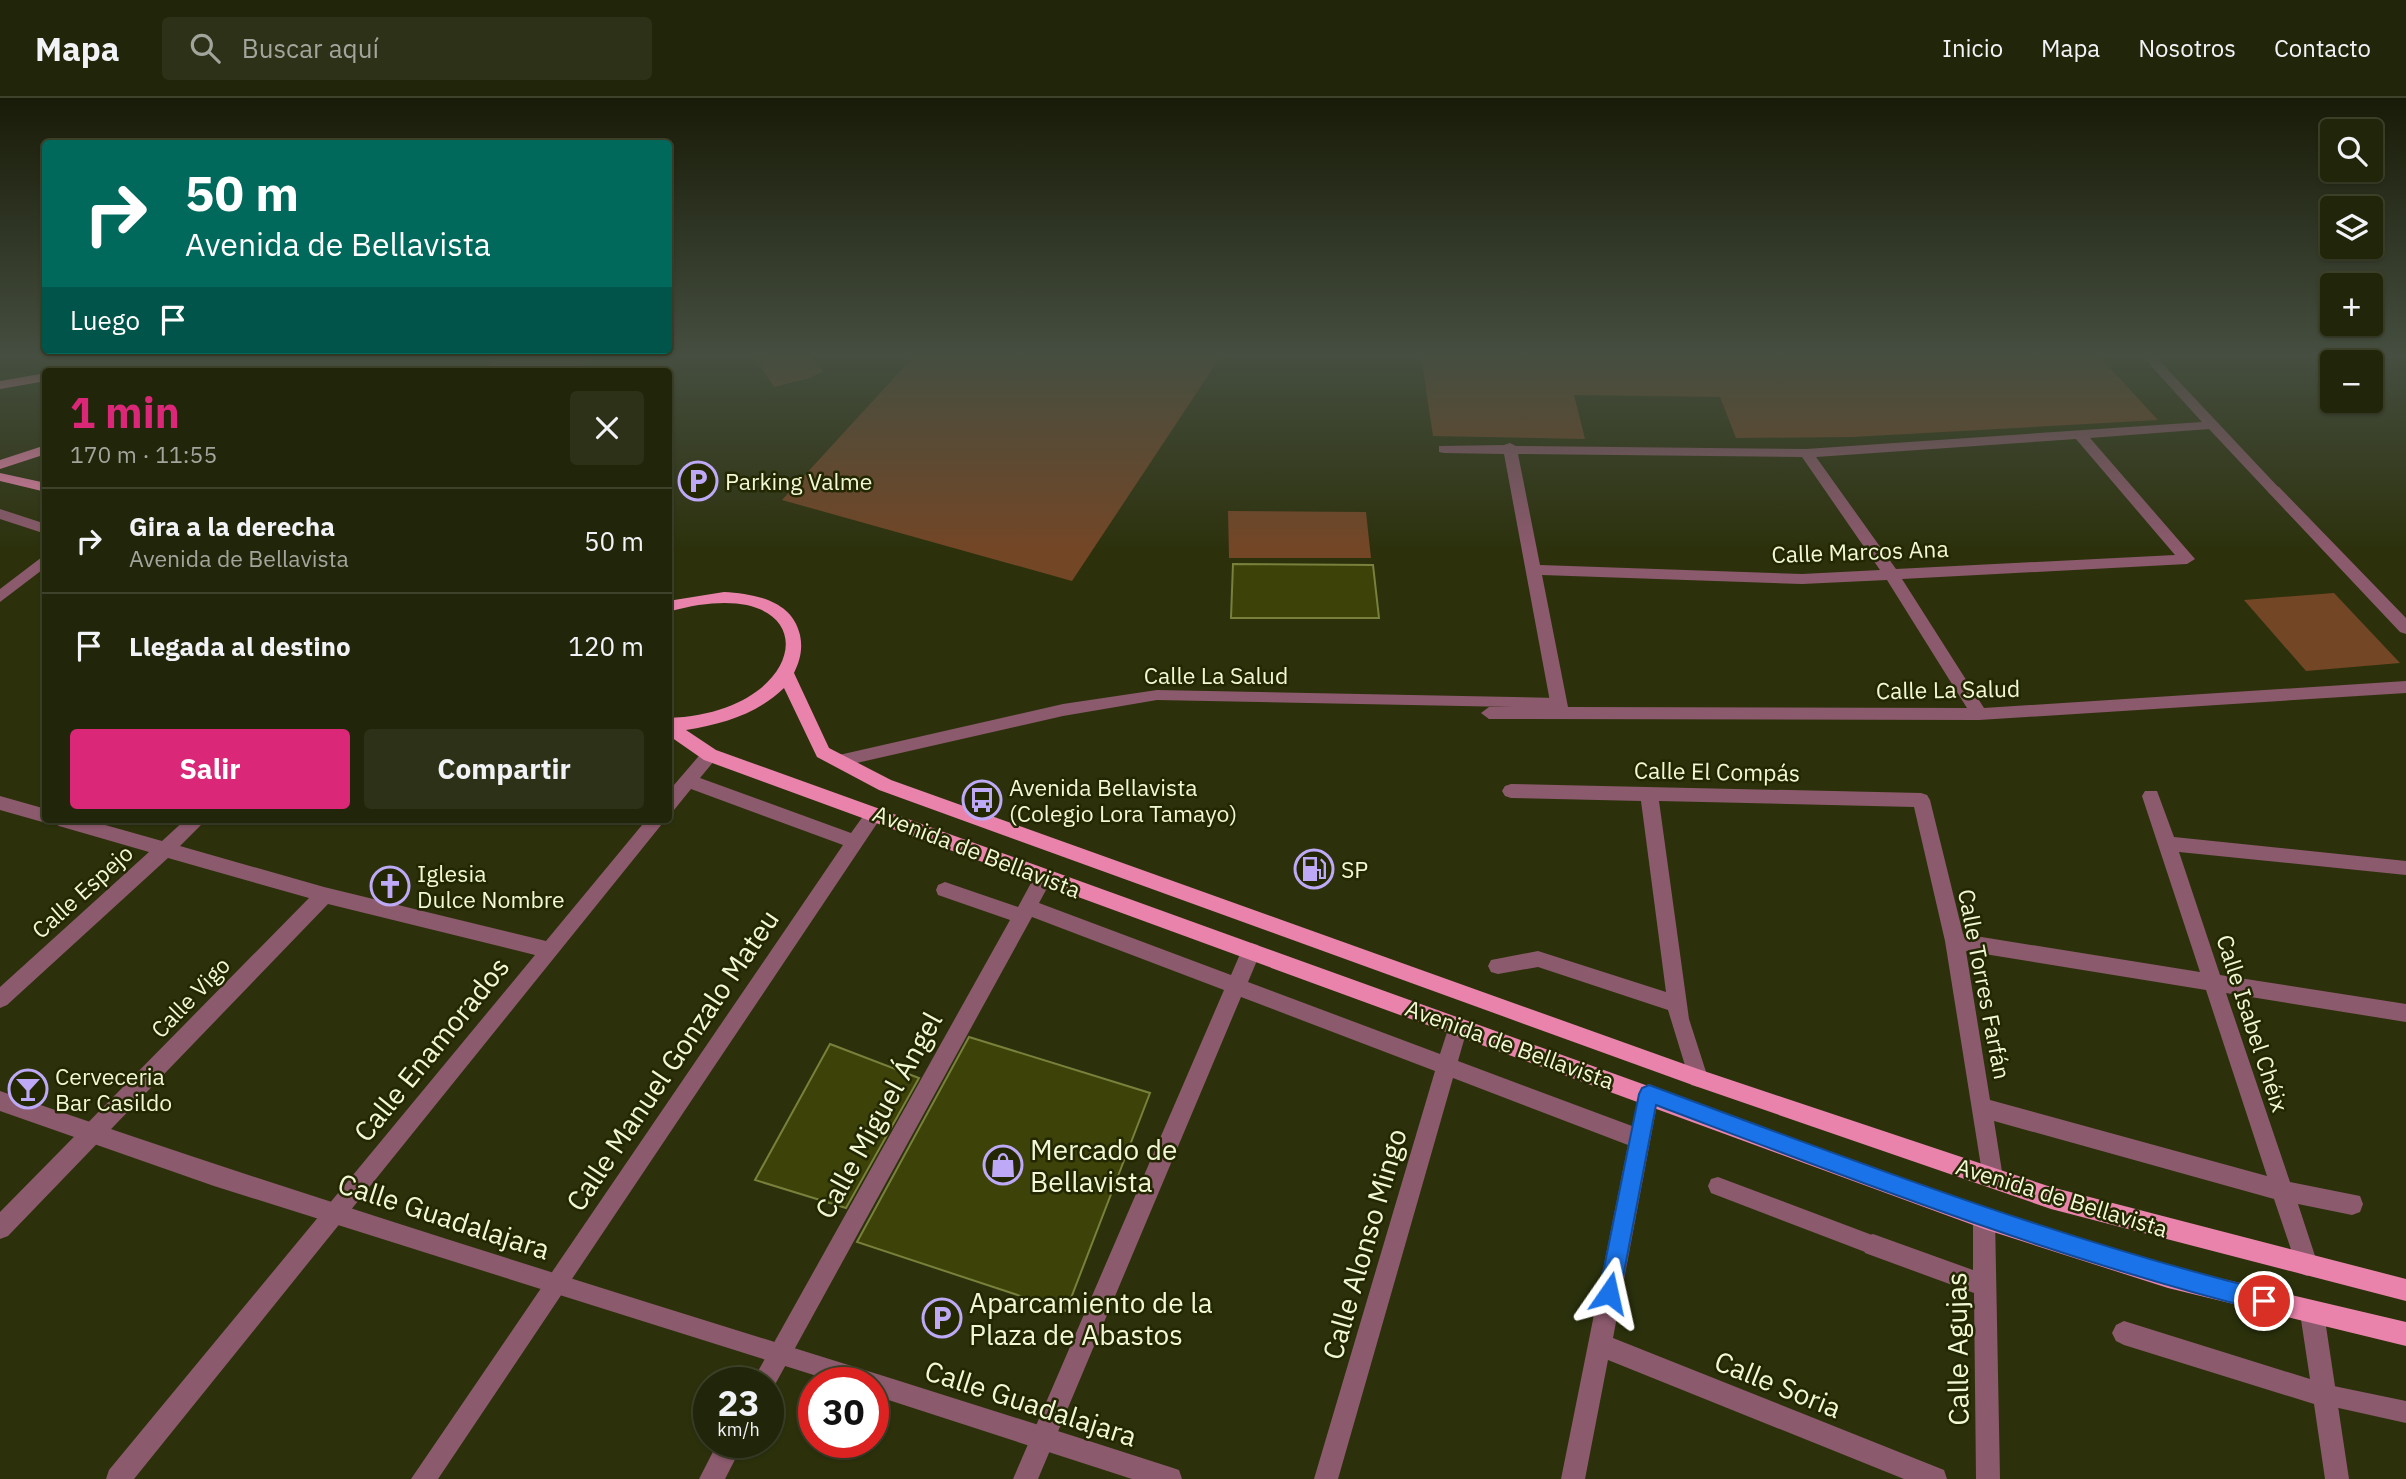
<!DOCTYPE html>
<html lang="es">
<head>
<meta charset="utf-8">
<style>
  body { margin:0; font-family:"IBM Plex Sans",sans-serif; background:#2d3117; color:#f1f3f6; height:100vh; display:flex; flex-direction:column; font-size:26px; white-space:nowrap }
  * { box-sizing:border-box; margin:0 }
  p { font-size:23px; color:#a2a59c }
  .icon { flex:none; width:38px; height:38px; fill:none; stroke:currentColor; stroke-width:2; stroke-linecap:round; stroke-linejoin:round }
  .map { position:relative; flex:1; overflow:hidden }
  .sheet { position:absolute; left:42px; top:270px; width:630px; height:455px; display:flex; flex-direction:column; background:#212509; border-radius:7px; box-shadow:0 2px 5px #0004,0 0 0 2px #3e422a }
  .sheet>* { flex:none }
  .top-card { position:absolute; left:42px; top:42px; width:630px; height:214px; border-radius:7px; box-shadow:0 2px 5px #0004,0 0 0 2px #3e422a; background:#00695c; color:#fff; overflow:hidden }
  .buttons { position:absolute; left:2320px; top:21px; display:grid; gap:14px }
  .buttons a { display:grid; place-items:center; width:63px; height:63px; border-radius:7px; background:#212509; box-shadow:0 2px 5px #0004,0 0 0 2px #3e422a; font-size:35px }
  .speed { position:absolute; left:693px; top:1269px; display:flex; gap:14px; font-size:35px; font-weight:700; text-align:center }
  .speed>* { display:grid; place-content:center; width:91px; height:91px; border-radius:50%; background:#212509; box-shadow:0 2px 5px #0004,0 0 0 2px #3e422a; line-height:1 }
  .speed small { font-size:18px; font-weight:400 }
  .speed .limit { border:10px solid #d22; background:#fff; color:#111 }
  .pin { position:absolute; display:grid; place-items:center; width:60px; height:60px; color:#fff; margin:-30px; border:4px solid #fff; border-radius:50%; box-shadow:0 2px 7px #0007 }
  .me { position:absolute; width:77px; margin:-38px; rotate:11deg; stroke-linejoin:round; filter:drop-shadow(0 0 5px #0008) }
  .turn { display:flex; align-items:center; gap:24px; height:147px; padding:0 28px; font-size:32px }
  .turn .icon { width:91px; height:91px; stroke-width:2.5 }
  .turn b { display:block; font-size:49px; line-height:60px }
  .then { display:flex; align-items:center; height:66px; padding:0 28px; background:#0003; gap:14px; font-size:26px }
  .round { display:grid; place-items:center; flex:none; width:74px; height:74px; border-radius:7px; background:#2d3117 }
  .headline { display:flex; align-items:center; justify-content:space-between; height:119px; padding:0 28px }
  h1 { font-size:42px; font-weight:700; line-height:52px; color:#db2777 }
  .primary-button { display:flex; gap:14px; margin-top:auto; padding:14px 28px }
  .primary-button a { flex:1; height:80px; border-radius:7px; background:#db2777; color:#fff; font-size:28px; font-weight:700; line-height:80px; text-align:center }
  .primary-button a+a { background:#2d3117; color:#f1f3f6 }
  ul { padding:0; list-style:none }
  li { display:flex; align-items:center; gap:21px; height:105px; padding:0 28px; border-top:2px solid #3e422a }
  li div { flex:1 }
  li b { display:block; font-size:26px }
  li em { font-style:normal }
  header { display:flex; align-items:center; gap:42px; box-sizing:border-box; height:98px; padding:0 35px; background:#212509; border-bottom:2px solid #3e422a }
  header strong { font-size:33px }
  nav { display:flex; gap:38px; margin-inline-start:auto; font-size:24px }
  .search { width:490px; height:63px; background:#2d3117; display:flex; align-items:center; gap:18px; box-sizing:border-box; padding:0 24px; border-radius:7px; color:#a2a59c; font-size:26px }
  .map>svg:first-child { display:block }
  .green { fill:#734626 }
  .building { fill:#3d4208; stroke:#78803c; stroke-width:2 }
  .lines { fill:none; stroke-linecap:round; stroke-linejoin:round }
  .pedestrian { fill:#8c5a6d; fill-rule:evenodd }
  .minor { fill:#8c5a6d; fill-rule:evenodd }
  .tertiary { fill:#8c5a6d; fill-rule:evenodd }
  .primary { fill:#e983ac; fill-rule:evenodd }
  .route { fill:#1a73e8; stroke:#114b97; stroke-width:2 }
  .labels { text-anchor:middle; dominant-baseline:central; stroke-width:5; stroke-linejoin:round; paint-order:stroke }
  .poi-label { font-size:23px; fill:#f2f8d5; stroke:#232702; text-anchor:start }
  .street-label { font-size:23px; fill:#f2f8d5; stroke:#232702 }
  .near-street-label { font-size:28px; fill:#f2f8d5; stroke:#232702 }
  .near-poi-label { font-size:28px; fill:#f2f8d5; stroke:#232702; text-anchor:start }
</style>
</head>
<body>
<header>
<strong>Mapa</strong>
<div class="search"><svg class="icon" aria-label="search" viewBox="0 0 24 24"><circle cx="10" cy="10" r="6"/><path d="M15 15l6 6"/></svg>Buscar aquí</div>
<nav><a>Inicio</a><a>Mapa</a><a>Nosotros</a><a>Contacto</a></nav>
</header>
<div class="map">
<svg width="2406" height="1381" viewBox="0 0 2406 1381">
  <rect width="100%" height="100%" fill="#2c310c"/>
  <path class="green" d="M498,258H593L576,273H480Z
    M754,258H810L823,273L810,280L774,289Z
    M914,258H1221L1072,483L782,402Z
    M1421,258H2099L2158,322L1852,339L1736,340L1720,299L1574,297L1585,341L1433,338Z
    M1228,413L1366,414L1371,460H1229Z
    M2334,495L2400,565L2306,573L2244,502Z"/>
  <path class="building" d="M1233,466L1373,467L1379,520H1231Z
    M969,939L1150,995L1066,1213L857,1144Z
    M830,946L919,980L846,1110L755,1082Z"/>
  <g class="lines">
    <path class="pedestrian" d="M1157,592L1559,600L1566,605L1559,610L1157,602L1063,618L839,669L831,663L839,657L1063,606Z
      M1718,1079L1880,1140L1883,1147L1880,1154L1873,1157L1711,1095L1708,1088L1711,1081Z
      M2324,1286L2406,1303V1325L2316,1305L2313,1297L2316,1289Z"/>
    <path class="minor" d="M2142,258H2155L2281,392L2274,397L2269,395L2209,331L2090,340L2195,461L2187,466L1902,481L1984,610L2406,583V595L1979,622L1489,621L1481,615L1489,609H1551L1504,356L1444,355L1439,354V348L1504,347L1510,345L1516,348L1806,351L2202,324ZM2076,341L2175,457L1896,471L1816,359ZM1518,356L1802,359L1880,472L1802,476L1540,467ZM1542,477L1802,486L1887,482L1967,610L1568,609Z
      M0,411L46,426V436L0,421Z
      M46,456V469L0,504V491Z
      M710,650L719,657L700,680L851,735L869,710H881L884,715L438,1381H411L843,747L691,691L674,712L668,714V694L704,652Z
      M1511,686L1921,695L1927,697L1930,702L1963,836L2200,874L2142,698L2145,693H2157L2174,739L2406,763V777L2179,754L2220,877L2406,906V924L2226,895L2290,1084L2360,1098L2363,1106L2360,1114L2352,1117L2298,1106L2318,1167L2315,1175L2307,1178L2299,1175L2274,1101L1994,1023L2003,1080L2000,1087L1992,1090L1984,1087L1945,843L1914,709L1659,703L1689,921L1708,980L1705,987L1698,989L1691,987L1668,912L1538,869L1498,876L1491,874L1488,868L1491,862L1538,853L1666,894L1641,703L1511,700L1505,698L1502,693L1505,688ZM1966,853L2206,892L2267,1078L1990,1002Z
      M0,698L46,711V721H84L162,743L186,721H207L180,748L324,789L546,843L647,721H666L134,1381H106L109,1372L535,857L328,806L8,1138L0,1141V1114L309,800L168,760L7,907L0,910V889L149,754L59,728L51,723L46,725L0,712Z
      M1044,771L1051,774L1053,779L1039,805L1231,877L1244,847L1251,845L1258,847L1261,853L1248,884L1440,956L1451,922L1458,919L1465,922L1468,928L1458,963L1632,1028L1642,989L1649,986L1656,989L1659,996L1613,1240L1944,1372L1947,1381H1904L1608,1262L1585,1381H1561L1628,1047L1453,980L1338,1381H1314L1435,973L1241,899L1038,1381H1013L1224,892L1032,819L772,1292L768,1294V1284H752L1010,822L938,797L936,792L938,787L945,784L1018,809L1037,774Z
      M1984,1109L1992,1112L1995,1120L2000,1381H1976L1974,1195L1865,1155L1862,1147L1865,1139L1873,1136L1973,1172V1120L1976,1112Z
      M2312,1203L2320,1207L2324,1215L2349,1381H2325L2314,1306L2124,1247L2116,1243L2112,1235L2116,1227L2124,1223L2310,1281L2300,1215L2304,1207Z
      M718,1344H744L725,1381H699Z"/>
    <path class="tertiary" d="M2274,387L2279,389L2406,520V536L2400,534L2269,395L2267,392Z
      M0,993C387,1128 780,1243 1170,1369L1179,1372L1182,1381H1132L873,1297V1284H836L214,1088L0,1013Z"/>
    <path class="primary" d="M46,275V283L0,291V283Z
      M46,347V356L0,371V362Z
      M0,375L46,385V394L0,383Z
      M724,494C755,496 792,502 800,537C803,551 800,563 794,575L829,650L891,682L1698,971L2051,1089L2406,1181V1203L2051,1111L1698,989L879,692L817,659L784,590C757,616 723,626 686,632L716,652L1984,1109L2168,1168L2406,1224V1248L2168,1190L1984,1131L704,662L668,637V620C819,615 831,468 668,514V503Z"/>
  </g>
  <linearGradient id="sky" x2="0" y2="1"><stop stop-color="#181b07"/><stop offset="0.57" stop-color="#454e40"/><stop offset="1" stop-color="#454e40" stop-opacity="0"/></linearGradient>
  <rect width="2406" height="452" fill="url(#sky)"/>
  <path class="route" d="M1649,987C1852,1062 2054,1140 2264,1192L2271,1195L2274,1203L2271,1210L2264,1213C2056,1161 1857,1083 1656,1007L1620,1195L1617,1202L1609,1206L1602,1202L1599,1195L1639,996L1642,990Z"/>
  <defs>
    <symbol id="parking-ring" viewBox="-11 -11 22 22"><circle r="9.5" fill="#232702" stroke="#bda9f5" stroke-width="1.5"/><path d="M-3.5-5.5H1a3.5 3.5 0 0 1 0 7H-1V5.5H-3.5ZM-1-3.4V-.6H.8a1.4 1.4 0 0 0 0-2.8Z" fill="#bda9f5"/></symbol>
    <symbol id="bus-ring" viewBox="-11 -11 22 22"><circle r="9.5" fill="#232702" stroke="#bda9f5" stroke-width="1.5"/><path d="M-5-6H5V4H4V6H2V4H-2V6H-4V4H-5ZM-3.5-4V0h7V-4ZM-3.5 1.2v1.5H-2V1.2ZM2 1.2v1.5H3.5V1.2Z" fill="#bda9f5"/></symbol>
    <symbol id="fuel-ring" viewBox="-11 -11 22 22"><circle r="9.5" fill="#232702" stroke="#bda9f5" stroke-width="1.5"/><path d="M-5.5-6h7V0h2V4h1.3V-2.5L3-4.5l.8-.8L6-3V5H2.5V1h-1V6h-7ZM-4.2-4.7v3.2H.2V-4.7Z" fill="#bda9f5"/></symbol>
    <symbol id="church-ring" viewBox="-11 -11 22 22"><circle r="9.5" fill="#232702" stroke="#bda9f5" stroke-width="1.5"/><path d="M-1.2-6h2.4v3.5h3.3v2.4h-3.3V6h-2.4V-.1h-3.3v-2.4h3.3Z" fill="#bda9f5"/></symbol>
    <symbol id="bar-ring" viewBox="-11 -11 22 22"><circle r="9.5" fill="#232702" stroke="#bda9f5" stroke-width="1.5"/><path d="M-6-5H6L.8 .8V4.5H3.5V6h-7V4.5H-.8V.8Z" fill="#bda9f5"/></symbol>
    <symbol id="shop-ring" viewBox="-11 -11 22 22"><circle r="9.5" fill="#232702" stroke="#bda9f5" stroke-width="1.5"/><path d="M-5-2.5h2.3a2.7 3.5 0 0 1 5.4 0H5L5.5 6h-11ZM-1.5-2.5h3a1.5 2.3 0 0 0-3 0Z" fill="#bda9f5"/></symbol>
  </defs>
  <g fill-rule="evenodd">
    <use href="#parking-ring" x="676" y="361" width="44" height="44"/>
    <use href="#bus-ring" x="960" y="680" width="44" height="44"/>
    <use href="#fuel-ring" x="1292" y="749" width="44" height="44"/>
    <use href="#church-ring" x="368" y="766" width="44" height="44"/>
    <use href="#bar-ring" x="6" y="969" width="44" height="44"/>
    <use href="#shop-ring" x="981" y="1045" width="44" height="44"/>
    <use href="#parking-ring" x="920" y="1198" width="44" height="44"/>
  </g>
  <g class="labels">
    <g class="poi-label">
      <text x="725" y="383">Parking Valme</text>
      <text x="1009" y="689">Avenida Bellavista<tspan x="1009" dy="26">(Colegio Lora Tamayo)</tspan></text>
      <text x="1341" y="771">SP</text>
      <text x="417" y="775">Iglesia<tspan x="417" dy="26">Dulce Nombre</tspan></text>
      <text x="55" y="978">Cerveceria<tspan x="55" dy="26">Bar Casildo</tspan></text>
    </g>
    <g class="street-label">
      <text transform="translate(1860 453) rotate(-2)">Calle Marcos Ana</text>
      <text x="1216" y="577">Calle La Salud</text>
      <text transform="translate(1948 591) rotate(-1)">Calle La Salud</text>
      <text transform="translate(1717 673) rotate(1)">Calle El Compás</text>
      <text transform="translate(977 753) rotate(21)">Avenida de Bellavista</text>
      <text transform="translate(82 793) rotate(-42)">Calle Espejo</text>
      <text transform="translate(1985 886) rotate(79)">Calle Torres Farfán</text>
      <text transform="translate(190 899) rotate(-46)">Calle Vigo</text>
      <text transform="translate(2253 925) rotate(72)">Calle Isabel Chéix</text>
      <text transform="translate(1510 946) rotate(20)">Avenida de Bellavista</text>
      <text transform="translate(2062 1099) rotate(17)">Avenida de Bellavista</text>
    </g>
    <g class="near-street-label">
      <text transform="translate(431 951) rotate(-51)">Calle Enamorados</text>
      <text transform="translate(672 962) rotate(-56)">Calle Manuel Gonzalo Mateu</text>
      <text transform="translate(878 1017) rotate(-61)">Calle Miguel Ángel</text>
      <text transform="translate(444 1118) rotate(18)">Calle Guadalajara</text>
      <text transform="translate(1364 1146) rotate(-74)">Calle Alonso Mingo</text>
      <text transform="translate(1957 1251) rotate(-91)">Calle Agujas</text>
      <text transform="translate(1778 1286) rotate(22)">Calle Soria</text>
      <text transform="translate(1031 1305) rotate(18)">Calle Guadalajara</text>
    </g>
    <g class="near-poi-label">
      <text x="1030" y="1051">Mercado de<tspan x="1030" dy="32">Bellavista</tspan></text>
      <text x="969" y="1204">Aparcamiento de la<tspan x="969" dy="32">Plaza de Abastos</tspan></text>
    </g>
  </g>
</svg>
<div class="buttons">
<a><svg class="icon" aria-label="search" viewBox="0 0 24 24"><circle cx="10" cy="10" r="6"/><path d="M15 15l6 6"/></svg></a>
<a><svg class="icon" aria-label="layers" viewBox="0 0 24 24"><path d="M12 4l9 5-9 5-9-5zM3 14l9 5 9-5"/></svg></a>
<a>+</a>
<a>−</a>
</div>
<div class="speed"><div>23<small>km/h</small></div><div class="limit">30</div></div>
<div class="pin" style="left:2264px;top:1203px;background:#d93025"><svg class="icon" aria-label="arrive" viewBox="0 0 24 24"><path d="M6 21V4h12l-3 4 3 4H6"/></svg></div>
<svg class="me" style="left:1609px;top:1195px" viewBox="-20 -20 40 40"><path d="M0-17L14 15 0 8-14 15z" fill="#1a73e8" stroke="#fff" stroke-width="4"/></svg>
<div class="top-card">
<div class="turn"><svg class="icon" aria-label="right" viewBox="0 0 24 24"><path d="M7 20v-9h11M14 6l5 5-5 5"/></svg><div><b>50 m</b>Avenida de Bellavista</div></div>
<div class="then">Luego<svg class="icon" aria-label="arrive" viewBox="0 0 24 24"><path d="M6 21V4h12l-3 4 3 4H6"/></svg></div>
</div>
<section class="sheet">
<div class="headline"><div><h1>1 min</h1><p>170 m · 11:55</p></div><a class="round"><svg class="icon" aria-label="close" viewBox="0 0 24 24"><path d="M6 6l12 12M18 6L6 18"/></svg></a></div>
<ul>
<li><svg class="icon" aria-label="right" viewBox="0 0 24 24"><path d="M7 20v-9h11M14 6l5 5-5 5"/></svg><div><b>Gira a la derecha</b><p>Avenida de Bellavista</p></div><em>50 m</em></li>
<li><svg class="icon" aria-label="arrive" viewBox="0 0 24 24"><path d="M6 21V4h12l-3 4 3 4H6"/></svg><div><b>Llegada al destino</b></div><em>120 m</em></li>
</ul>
<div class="primary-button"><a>Salir</a><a>Compartir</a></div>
</section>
</div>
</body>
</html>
